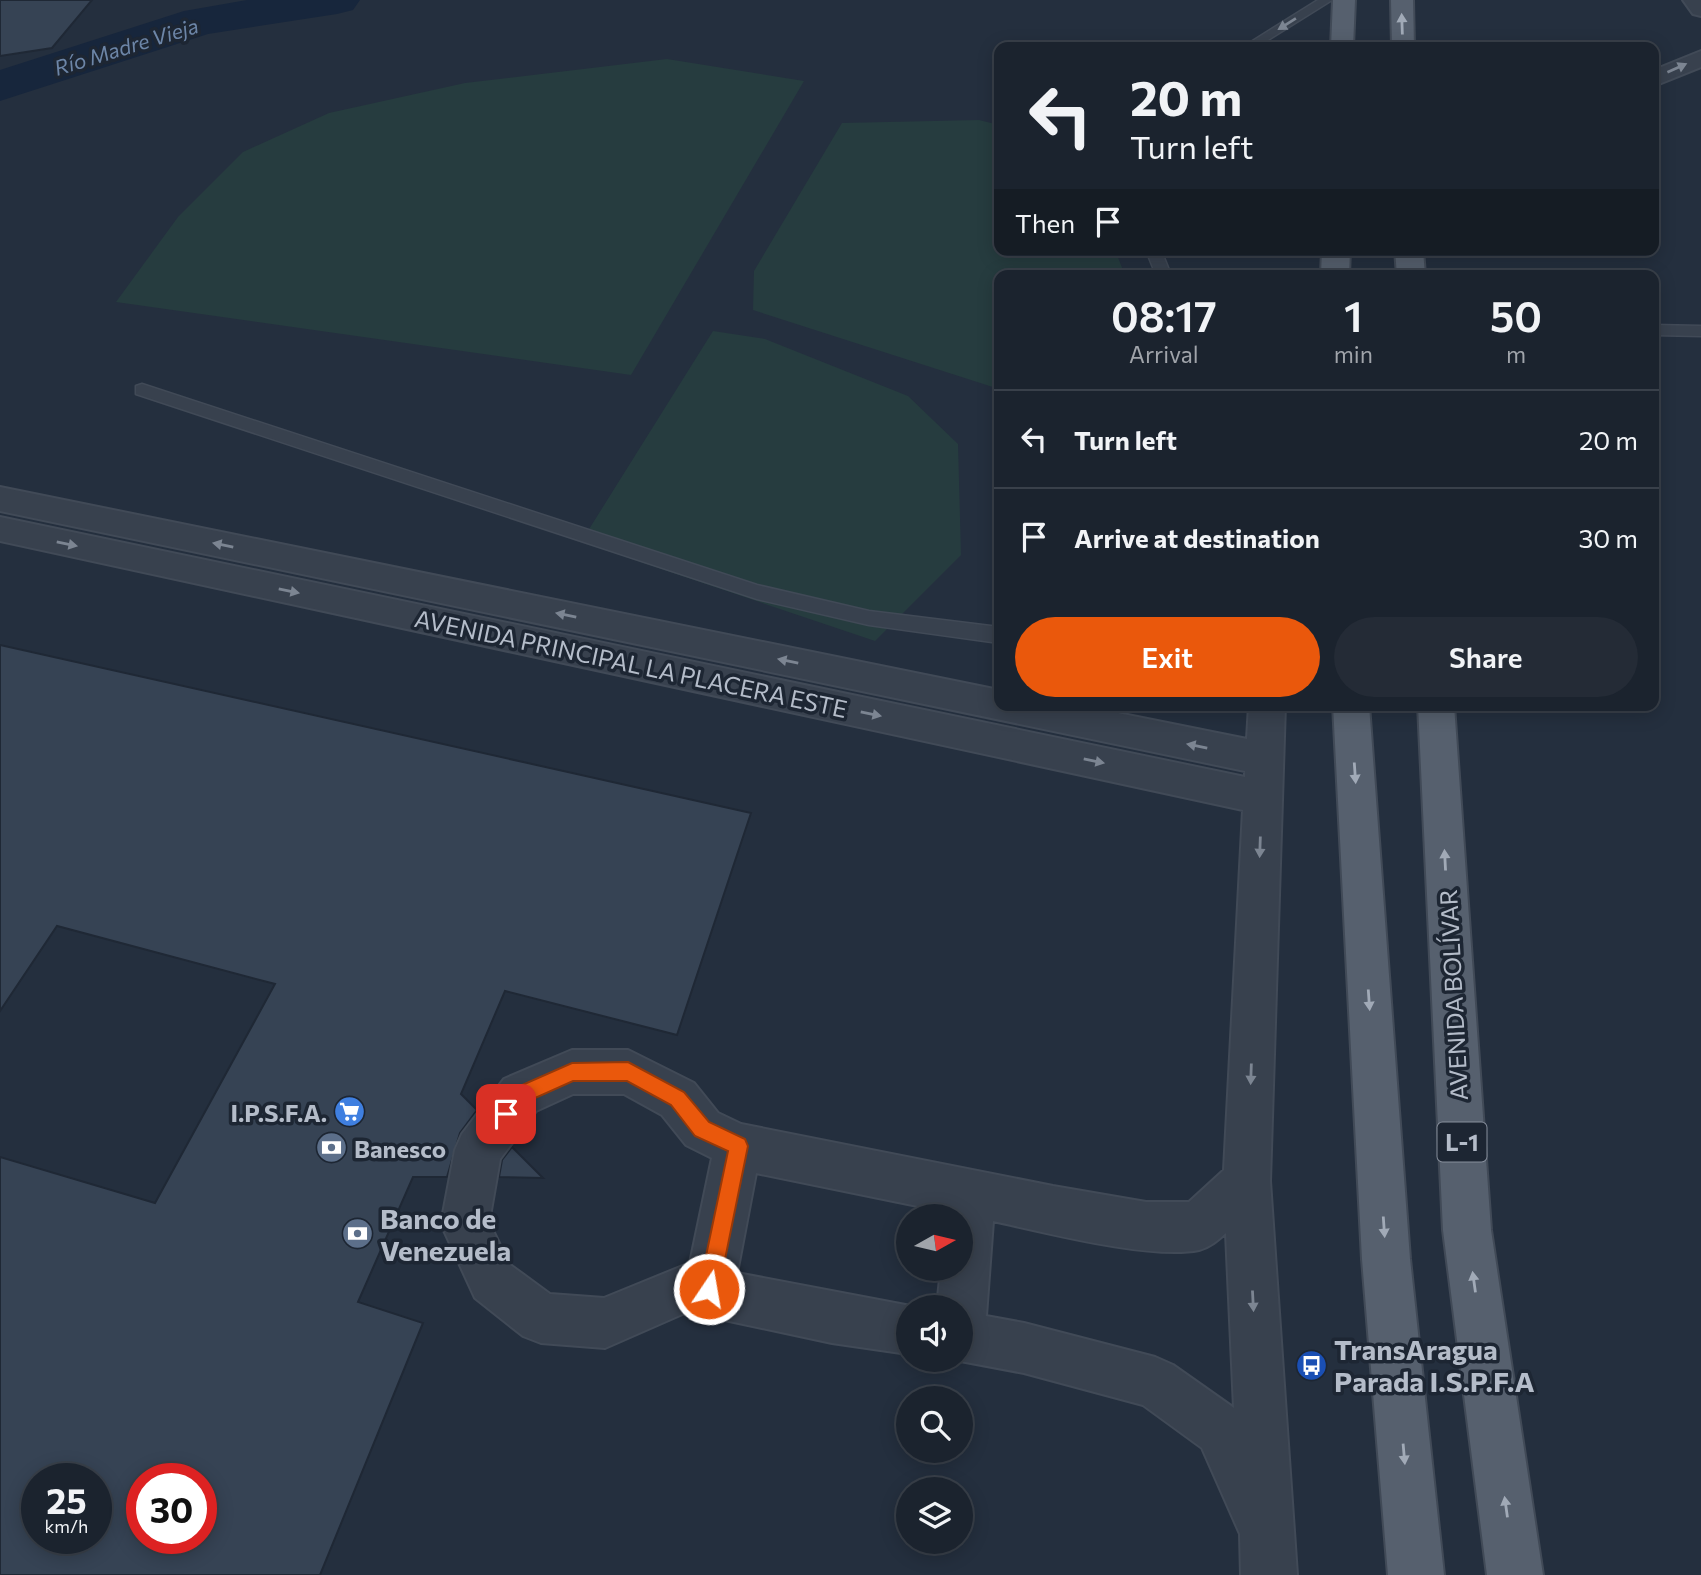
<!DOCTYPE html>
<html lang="en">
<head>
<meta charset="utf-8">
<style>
  body { margin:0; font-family:Commissioner,sans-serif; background:#242b36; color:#f1f3f6; height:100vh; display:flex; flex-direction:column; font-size:26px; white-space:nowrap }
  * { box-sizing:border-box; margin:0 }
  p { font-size:23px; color:#a0a4aa }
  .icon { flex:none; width:38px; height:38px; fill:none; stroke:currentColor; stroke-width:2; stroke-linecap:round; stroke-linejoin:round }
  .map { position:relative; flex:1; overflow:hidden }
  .details { position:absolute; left:994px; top:270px; width:665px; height:441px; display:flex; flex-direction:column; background:#1b232e; border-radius:14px; box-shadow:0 4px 18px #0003,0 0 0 2px #39404a }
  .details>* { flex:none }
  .hud { position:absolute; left:994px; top:42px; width:665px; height:214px; border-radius:14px; box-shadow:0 4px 18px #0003,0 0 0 2px #39404a; background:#1b232e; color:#f1f3f6; overflow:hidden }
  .needle { width:46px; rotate:82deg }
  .tools { position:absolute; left:896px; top:1204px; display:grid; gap:14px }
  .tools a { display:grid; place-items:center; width:77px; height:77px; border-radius:50%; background:#1b232e; box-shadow:0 4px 18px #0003,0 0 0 2px #39404a; font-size:35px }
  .speed { position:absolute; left:21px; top:1463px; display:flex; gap:14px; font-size:35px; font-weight:700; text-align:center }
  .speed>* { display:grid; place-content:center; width:91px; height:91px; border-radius:50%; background:#1b232e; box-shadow:0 4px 18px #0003,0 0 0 2px #39404a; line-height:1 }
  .speed small { font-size:18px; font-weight:400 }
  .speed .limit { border:10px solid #d22; background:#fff; color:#111 }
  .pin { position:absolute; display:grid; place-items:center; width:60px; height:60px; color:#fff; margin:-30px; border-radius:14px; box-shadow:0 4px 10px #0006 }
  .me { position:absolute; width:77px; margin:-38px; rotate:12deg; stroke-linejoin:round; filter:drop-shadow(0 0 5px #0008) }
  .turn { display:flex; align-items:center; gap:24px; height:147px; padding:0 21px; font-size:32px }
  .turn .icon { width:91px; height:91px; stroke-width:2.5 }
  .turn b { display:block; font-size:49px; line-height:60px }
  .then { display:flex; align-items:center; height:66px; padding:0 21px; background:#0003; gap:14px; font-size:26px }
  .eta { display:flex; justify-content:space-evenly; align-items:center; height:119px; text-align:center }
  .eta b { font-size:42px; font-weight:600; line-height:49px }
  .action { display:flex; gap:14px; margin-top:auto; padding:14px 21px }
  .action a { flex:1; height:80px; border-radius:42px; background:#ea580c; color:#fff; font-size:28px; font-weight:600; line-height:80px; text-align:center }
  .action a+a { background:#242b36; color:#f1f3f6 }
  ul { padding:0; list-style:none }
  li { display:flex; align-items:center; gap:21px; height:98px; padding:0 21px; border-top:2px solid #39404a }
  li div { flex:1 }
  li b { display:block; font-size:26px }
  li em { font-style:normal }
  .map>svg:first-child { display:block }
  .green { fill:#263c3f }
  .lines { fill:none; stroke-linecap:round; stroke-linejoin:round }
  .river { fill:#17263c; fill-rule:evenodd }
  .building { fill:#364354; stroke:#1f2835; stroke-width:2; fill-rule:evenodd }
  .service-casing { stroke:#414a57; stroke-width:3 }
  .minor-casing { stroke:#414a57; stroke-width:4 }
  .primary-casing { stroke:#414a57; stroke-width:4 }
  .service { fill:#38414e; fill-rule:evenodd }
  .minor { fill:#38414e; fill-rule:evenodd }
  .primary { fill:#56606e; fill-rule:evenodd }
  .oneway { fill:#7c8592 }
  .oneway2 { fill:#a1aab7 }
  .route { fill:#ea580c; stroke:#983908; stroke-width:2 }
  .labels { text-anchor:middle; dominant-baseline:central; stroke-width:7; stroke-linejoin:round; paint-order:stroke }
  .far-water-label { font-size:21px; font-style:italic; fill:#6d86a8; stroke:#1d2633 }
  .shield { fill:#1d2633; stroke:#878f9c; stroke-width:2 }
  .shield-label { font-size:23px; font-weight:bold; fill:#b4bcc9 }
  .street-label { font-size:24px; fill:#b4bcc9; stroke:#1d2633 }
  .poi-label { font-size:24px; font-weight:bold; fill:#b4bcc9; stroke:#1d2633; text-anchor:end }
  .near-poi-label { font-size:28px; font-weight:bold; fill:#b4bcc9; stroke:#1d2633; text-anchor:start }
</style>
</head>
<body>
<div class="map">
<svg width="1701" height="1575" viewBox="0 0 1701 1575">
  <rect width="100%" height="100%" fill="#242f3e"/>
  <path class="green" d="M667,59L804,81L631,375L116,302L178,217L243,152L329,113L465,83Z
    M979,120L999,125V250H1115L1125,275H999V389L753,310L754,271L842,123Z
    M713,331L765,339L908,396L958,444L961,555L875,641L581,542Z"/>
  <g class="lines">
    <path class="river" d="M247,0H360L353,10L337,14L208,34L0,101V70L184,11Z"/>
  </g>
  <path class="building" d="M0,0H92L52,48L0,56Z
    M0,645L751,813L677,1035L505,991L461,1094L477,1110L460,1133L447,1177H413L358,1302L423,1323L320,1575H0V1157L155,1203L275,984L57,926L0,1011ZM37,1479H96V1538H37ZM142,1479H201V1538H142Z
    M512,1147L543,1178L499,1177L502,1160Z"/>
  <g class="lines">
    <defs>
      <path id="service" d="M1318,0H1332L1257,47H1243Z
        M1077,43H1121L1127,47H1071Z
        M1146,250H1161L1171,275H1156Z
        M1654,325L1701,326V336L1654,335Z
        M142,384L757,585L869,611L999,627V643L869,625L757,599L136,394V386Z"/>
      <path id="minor" d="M1683,0H1701V16L1693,14Z
        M1701,51V67L1654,86V70Z
        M0,487L999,690V705H1078L1247,739L1249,705H1285L1270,1181L1297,1575H1241L1240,1534L1202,1448L1143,1405L1024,1373L955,1360H961V1307H937L941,1269H961V1216H946L947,1212L756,1173L737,1273L916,1307H908V1354L832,1343L687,1312L605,1348L541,1343L523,1336L475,1298L441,1224L455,1150L462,1134L504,1079L572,1050H628L694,1083L718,1113L741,1124L1053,1186L1146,1202H1189L1224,1170L1243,810L0,541V517L1245,777V771L0,511ZM573,1094H624L662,1115L686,1145L712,1158L690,1263L604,1298L550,1294L509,1264L489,1222L500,1159L536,1111ZM993,1221C1044,1232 1151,1260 1199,1250C1210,1247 1218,1240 1226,1233L1234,1408L1173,1365L1155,1357L1024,1323L986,1316Z"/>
      <path id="primary" d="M1333,0H1355L1353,47H1331Z
        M1391,0H1413L1414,47H1392Z
        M1322,250H1350L1349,275H1321Z
        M1395,250H1423L1425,275H1397Z
        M1333,705H1369L1410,1259L1444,1575H1388L1362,1259Z
        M1418,705H1454L1491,1230L1543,1575H1487L1443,1230Z"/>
    </defs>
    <use href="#service" class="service-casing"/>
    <use href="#minor" class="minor-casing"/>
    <use href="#primary" class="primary-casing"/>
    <use href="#service" class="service"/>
    <use href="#minor" class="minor"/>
    <use href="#primary" class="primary"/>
  </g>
  <defs><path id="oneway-solid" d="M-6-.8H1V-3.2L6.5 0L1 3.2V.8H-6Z" transform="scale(1.75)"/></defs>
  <g class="oneway">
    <use href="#oneway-solid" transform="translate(1287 24) rotate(148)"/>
    <use href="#oneway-solid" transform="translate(1677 68) rotate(-24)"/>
    <use href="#oneway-solid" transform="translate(67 544) rotate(12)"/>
    <use href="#oneway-solid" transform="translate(223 545) rotate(-168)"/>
    <use href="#oneway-solid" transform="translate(289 591) rotate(12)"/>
    <use href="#oneway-solid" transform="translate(566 615) rotate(-168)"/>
    <use href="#oneway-solid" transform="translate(788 661) rotate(-168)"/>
    <use href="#oneway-solid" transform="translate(871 714) rotate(12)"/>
    <use href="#oneway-solid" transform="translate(1197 746) rotate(-168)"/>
    <use href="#oneway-solid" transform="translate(1094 761) rotate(12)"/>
    <use href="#oneway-solid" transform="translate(1260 847) rotate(92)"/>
    <use href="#oneway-solid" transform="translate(1251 1074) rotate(92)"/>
    <use href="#oneway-solid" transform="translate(1253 1301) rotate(87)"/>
  </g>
  <g class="oneway2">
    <use href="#oneway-solid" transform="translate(1402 24) rotate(-92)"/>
    <use href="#oneway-solid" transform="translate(1355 773) rotate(86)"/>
    <use href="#oneway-solid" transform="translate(1445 860) rotate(-93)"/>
    <use href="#oneway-solid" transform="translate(1369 1000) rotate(86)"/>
    <use href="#oneway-solid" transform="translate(1384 1227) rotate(86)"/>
    <use href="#oneway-solid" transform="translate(1474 1282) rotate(-98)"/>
    <use href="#oneway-solid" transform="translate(1404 1454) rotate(85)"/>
    <use href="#oneway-solid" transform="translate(1506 1507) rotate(-98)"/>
  </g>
  <path class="route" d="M628,1062L684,1092L709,1122L745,1139L748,1146L719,1289L716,1297L709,1300L702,1297L699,1289L728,1151L695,1136L671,1105L627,1081H573L526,1102L512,1120L506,1123L499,1120L496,1114L513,1089L572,1063Z"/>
  <defs>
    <symbol id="supermarket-disc" viewBox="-11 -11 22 22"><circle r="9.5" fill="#3f7fe0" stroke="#1d2633"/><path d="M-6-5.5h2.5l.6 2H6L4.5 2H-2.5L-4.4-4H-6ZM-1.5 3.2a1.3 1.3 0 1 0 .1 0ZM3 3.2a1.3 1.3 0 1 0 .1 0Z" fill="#fff"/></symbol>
    <symbol id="bank-disc" viewBox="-11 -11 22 22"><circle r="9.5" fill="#5c6f8a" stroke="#1d2633"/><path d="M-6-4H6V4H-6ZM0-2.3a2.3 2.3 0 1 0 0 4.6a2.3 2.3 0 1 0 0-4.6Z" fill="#fff"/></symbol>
    <symbol id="bus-disc" viewBox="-11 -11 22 22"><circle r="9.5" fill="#1a4fb4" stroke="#1d2633"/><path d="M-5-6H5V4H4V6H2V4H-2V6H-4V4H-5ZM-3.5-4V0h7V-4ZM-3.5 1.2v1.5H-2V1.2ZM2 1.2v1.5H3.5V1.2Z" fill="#fff"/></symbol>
  </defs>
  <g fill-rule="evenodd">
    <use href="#supermarket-disc" x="332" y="1094" width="35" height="35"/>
    <use href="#bank-disc" x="314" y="1130" width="35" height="35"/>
    <use href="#bank-disc" x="340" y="1216" width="35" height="35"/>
    <use href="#bus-disc" x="1294" y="1348" width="35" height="35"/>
  </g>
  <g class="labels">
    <g class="far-water-label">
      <text transform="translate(126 46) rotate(-17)">Río Madre Vieja</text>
    </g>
    <rect class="shield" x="1437.5" y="1122.5" width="49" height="39" rx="5"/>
    <g class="shield-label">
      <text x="1462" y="1142">L-1</text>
    </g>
    <g class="street-label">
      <text transform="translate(631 663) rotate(12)">AVENIDA PRINCIPAL LA PLACERA ESTE</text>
      <text transform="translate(1453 995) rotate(-93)">AVENIDA BOLÍVAR</text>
    </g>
    <g class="poi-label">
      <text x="327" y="1112">I.P.S.F.A.</text>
      <text x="354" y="1148" text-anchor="start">Banesco</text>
    </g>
    <g class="near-poi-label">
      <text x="380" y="1218">Banco de<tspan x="380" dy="32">Venezuela</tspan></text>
      <text x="1334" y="1349">TransAragua<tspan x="1334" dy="32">Parada I.S.P.F.A</tspan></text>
    </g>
  </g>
</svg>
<div class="tools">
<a><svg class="needle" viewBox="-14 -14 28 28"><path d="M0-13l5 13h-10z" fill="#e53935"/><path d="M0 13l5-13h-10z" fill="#a0a4aa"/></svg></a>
<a><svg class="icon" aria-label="sound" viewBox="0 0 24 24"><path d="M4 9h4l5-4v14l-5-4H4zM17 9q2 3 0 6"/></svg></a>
<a><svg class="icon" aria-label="search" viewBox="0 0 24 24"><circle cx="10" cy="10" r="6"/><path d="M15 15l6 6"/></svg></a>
<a><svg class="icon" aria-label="layers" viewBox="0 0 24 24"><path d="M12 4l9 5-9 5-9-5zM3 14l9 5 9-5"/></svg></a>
</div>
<div class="speed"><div>25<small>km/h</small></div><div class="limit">30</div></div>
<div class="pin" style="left:506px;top:1114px;background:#d93025"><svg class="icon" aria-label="arrive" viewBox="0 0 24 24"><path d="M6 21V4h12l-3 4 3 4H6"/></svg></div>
<svg class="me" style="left:709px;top:1289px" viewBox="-20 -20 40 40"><circle r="17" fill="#ea580c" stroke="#fff" stroke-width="3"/><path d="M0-11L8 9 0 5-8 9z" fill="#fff"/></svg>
<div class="hud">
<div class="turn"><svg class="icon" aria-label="left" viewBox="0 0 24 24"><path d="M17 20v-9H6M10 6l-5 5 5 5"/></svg><div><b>20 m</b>Turn left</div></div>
<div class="then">Then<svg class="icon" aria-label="arrive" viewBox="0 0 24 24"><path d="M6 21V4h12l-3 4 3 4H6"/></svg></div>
</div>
<section class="details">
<div class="eta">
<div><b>08:17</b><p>Arrival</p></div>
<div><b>1</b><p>min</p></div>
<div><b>50</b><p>m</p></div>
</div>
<ul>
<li><svg class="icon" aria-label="left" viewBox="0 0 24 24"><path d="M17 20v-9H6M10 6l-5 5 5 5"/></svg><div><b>Turn left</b></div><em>20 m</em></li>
<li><svg class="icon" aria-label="arrive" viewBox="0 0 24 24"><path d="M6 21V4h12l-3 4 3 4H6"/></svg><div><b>Arrive at destination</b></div><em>30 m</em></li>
</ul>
<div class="action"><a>Exit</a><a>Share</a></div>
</section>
</div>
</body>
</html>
